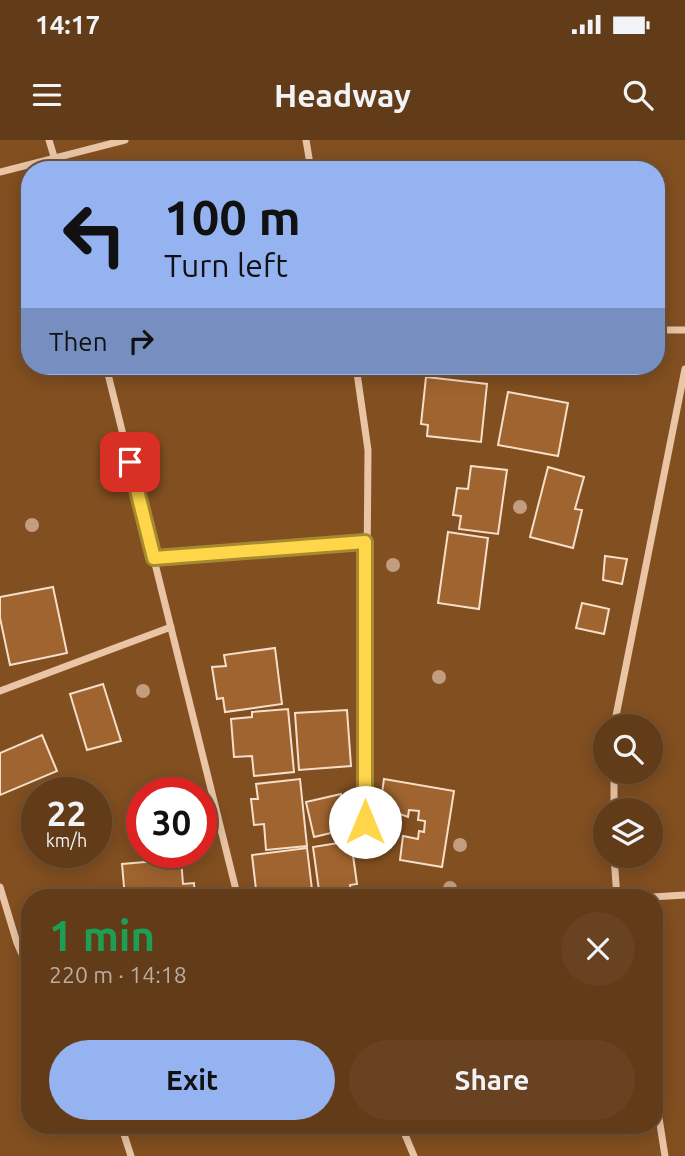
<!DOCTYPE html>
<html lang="en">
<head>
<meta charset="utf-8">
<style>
  body { margin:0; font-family:Ubuntu,sans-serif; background:#684221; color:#f1f3f6; height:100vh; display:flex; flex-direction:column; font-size:26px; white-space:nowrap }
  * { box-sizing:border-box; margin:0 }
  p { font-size:23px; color:#bbada2 }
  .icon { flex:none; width:38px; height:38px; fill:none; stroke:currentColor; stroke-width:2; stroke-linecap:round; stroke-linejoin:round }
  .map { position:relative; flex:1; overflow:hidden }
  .panel { position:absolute; left:21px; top:749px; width:642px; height:245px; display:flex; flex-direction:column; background:#623b18; border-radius:28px; box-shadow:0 4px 18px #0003,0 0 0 2px #765537 }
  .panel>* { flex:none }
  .banner { position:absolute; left:21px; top:21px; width:644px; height:214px; border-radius:28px; box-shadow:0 4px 18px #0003,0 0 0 2px #765537; background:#95b2f1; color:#111; overflow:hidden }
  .buttons { position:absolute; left:593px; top:574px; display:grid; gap:14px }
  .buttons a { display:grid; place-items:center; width:70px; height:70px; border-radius:50%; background:#623b18; box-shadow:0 4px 18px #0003,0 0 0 2px #765537; font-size:35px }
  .speed { position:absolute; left:21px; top:637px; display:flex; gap:14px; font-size:35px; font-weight:700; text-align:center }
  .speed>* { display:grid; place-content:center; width:91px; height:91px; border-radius:50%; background:#623b18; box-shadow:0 4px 18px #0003,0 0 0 2px #765537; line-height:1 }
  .speed small { font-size:18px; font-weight:400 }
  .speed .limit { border:10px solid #d22; background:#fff; color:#111 }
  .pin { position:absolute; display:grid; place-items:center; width:60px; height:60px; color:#fff; margin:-30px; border-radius:14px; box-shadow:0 4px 10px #0006 }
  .me { position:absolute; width:77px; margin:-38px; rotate:0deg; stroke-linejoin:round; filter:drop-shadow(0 0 5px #0008) }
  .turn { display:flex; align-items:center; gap:24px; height:147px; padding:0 28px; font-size:32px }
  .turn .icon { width:91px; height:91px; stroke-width:2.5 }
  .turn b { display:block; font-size:49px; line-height:60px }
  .then { display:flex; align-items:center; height:66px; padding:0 28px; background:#0003; gap:14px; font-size:26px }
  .round { display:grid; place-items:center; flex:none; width:74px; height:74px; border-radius:37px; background:#684221 }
  .overview { display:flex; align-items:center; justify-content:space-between; height:119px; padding:0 28px }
  h1 { font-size:42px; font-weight:600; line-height:52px; color:#1e9e55 }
  .cta { display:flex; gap:14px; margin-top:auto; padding:14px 28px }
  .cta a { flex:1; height:80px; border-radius:42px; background:#95b2f1; color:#111; font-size:28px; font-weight:600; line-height:80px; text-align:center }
  .cta a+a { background:#684221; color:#f1f3f6 }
  .status { display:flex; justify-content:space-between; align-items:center; height:49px; padding:0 35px; background:#623b18; direction:ltr }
  .status svg { height:19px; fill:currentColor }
  header { display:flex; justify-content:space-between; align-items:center; height:91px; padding:0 28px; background:#623b18; font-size:32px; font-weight:600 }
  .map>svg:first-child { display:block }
  .building { fill:#9f642f; stroke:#f6dfca; stroke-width:2 }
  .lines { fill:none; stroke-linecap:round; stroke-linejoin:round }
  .street { stroke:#e9c5a6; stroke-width:7 }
  .tree { fill:#c29e7e }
  .route-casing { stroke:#a68a30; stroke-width:18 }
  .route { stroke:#ffd54a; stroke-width:12 }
</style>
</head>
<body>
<div class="status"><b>14:17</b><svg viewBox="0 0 49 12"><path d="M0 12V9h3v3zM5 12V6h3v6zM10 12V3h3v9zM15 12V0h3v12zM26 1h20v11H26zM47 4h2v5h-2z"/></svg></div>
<header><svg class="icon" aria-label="menu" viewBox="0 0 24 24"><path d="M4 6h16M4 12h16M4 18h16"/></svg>Headway<svg class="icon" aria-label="search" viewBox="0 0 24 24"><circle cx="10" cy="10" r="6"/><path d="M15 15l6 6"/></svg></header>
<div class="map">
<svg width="685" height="1016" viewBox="0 0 685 1016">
  <rect width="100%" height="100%" fill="#824f20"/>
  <path class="building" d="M426,237L487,244L481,302L427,296L428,285L421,284Z
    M508,252L568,263L558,316L498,305Z
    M471,326L507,330L498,394L459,389L461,376L453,375L457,348L468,349Z
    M548,327L584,337L575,369L582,370L573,408L530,397Z
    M448,392L488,398L479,469L438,463Z
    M605,416L627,419L622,444L603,440Z
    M53,447L67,513L10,525L0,478V457Z
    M582,463L609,469L604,494L576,488Z
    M275,508L282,564L225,572L223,558L217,559L212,527L226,526L224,515Z
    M103,544L121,601L87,610L70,554Z
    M288,569L294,632L254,636L252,616L234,617L231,579L252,577V572Z
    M347,570L351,626L299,630L295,573Z
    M42,595L57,631L0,655V613Z
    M300,639L307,706L266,710L264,684L254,685L251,659H258L256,644Z
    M384,639L454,651L442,727L400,720L403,696L418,699L419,691L424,692L425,681L418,680L419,671L409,670L408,677L380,667Z
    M341,654L348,689L314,697L306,662Z
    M351,701L357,744L350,745L351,754L320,758L313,707Z
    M307,708L313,758H257L252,715Z
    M181,719L183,744L194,743L195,758H125L122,724Z"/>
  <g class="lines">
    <path class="street" d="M49,0L58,30
      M306,0L311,30
      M0,32L125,0
      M656,190H685
      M106,226L238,758
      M356,226L368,310L365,682
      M154,418L365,402
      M0,551L171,487
      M614,586L685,229
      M614,670V632
      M614,716L617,758
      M0,747L17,803L30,832
      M635,758L685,755
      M654,946L665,1016
      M121,985L131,1016
      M401,985L414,1016"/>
  </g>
  <g class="tree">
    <circle cx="520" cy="367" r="7"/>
    <circle cx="32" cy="385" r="7"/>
    <circle cx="393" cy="425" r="7"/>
    <circle cx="439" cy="537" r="7"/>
    <circle cx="143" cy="551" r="7"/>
    <circle cx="460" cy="705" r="7"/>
    <circle cx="450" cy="748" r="7"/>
  </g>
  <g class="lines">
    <defs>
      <path id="route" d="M130,322L154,418L365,402V682"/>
    </defs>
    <use href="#route" class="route-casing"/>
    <use href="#route" class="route"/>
  </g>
</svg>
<div class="buttons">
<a><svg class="icon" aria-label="search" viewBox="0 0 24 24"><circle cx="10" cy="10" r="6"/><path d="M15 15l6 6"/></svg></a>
<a><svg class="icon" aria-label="layers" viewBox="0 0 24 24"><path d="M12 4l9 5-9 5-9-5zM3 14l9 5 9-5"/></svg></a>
</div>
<div class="speed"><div>22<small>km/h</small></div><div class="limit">30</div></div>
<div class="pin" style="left:130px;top:322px;background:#d93025"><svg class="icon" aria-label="arrive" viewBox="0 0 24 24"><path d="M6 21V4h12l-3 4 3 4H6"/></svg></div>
<svg class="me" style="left:365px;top:682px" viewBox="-20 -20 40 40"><circle r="19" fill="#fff"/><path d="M0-13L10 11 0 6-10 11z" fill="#ffd54a"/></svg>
<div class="banner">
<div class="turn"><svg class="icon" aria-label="left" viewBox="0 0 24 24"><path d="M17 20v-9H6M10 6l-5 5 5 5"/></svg><div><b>100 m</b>Turn left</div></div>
<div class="then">Then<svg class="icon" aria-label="right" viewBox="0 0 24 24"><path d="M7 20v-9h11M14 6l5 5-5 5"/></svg></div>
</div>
<section class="panel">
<div class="overview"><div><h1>1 min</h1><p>220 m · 14:18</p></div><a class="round"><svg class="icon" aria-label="close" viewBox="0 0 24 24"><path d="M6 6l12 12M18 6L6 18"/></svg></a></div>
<div class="cta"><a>Exit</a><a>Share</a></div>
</section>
</div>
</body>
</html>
